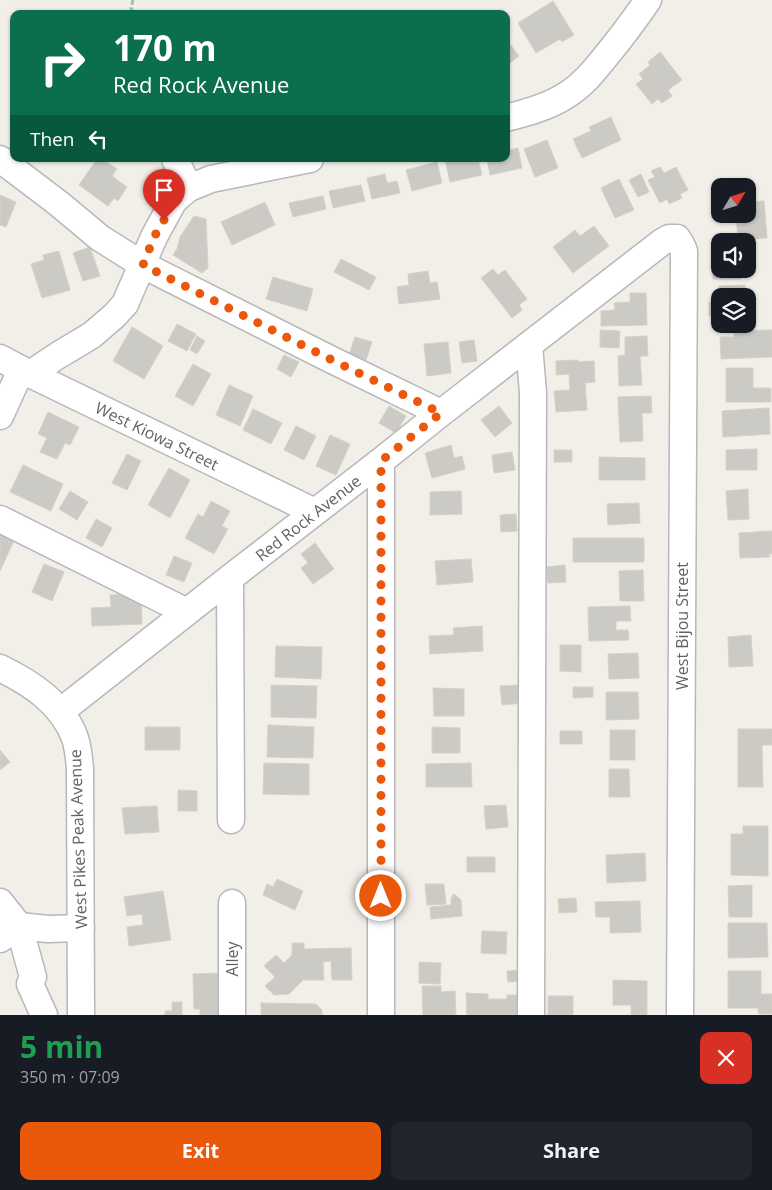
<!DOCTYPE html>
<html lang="en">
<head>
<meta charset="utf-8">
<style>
  body { margin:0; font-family:"Open Sans",sans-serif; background:#20242c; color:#f1f3f6; height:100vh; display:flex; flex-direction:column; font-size:19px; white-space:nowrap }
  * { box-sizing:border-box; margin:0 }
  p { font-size:16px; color:#9ea1a6 }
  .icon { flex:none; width:28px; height:28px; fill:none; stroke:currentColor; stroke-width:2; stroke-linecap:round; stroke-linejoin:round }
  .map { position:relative; height:1015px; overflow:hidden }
  .drawer { display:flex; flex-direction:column; background:#171b24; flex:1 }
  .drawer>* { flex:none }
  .hud { position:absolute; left:10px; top:10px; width:500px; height:152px; border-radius:10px; box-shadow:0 1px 4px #0004; background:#0b6e4f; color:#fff; overflow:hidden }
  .needle { width:32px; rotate:52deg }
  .controls { position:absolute; left:711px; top:178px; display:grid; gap:10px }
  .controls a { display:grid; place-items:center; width:45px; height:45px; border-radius:10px; background:#171b24; box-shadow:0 1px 4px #0004; font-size:25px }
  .pin { position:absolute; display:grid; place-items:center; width:42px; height:42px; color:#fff; margin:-51px -21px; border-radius:50% 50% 50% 0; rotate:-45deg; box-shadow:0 0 5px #0007 }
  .pin .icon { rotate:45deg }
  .me { position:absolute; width:55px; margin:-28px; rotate:0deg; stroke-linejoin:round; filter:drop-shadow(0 0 4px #0008) }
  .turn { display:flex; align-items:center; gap:18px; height:105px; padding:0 20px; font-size:22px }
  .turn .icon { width:65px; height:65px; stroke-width:2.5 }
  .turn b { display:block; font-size:35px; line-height:42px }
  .then { display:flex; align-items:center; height:48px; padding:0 20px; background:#0003; gap:10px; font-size:19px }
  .round { display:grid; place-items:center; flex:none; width:52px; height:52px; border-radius:10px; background:#20242c }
  .head { display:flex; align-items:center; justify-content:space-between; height:85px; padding:0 20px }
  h1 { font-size:30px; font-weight:700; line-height:38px; color:#1e9e55 }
  .primary-button { display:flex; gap:10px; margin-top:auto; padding:10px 20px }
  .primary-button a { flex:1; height:58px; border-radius:10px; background:#ea580c; color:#fff; font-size:20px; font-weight:700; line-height:58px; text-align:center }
  .primary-button a+a { background:#20242c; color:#f1f3f6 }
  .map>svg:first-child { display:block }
  .building { fill:#cccac5; stroke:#d6d1c6 }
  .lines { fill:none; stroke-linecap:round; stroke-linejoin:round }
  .minor-casing { stroke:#b5b8bc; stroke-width:29 }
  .path { stroke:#9cc7a9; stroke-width:3; stroke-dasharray:5 2.5; stroke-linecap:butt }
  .minor { stroke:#fff; stroke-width:26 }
  .route { stroke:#ea580c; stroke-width:9; stroke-dasharray:0 16.2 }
  .labels { text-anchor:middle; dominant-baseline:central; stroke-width:4; stroke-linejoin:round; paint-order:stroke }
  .street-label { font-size:16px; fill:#5f6368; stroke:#fff }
</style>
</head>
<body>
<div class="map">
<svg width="772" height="1015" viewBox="0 0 772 1015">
  <rect width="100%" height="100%" fill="#f1efe8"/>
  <path class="building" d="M553,1L574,35L562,42L560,39L536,53L518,23Z
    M506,39L519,56L506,66Z
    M660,52L682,80L668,90L672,96L662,103L658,99L652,104L636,84L643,79L639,74L650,65L648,62Z
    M611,117L621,140L582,158L573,139L591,131L589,127Z
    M547,140L558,168L535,177L524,149Z
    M518,148L522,168L490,175L487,159H506V151Z
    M97,159H102L117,169L112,176L127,187L118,201L114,198L108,206L79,185Z
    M445,159H478L482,175L450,182Z
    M437,162L442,183L412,191L406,170Z
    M660,167L664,173L676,167L688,190L680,194L682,198L669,204L667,199L660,203L648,180L655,177L651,171Z
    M385,174L387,183L397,181L400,193L372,199L367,178Z
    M641,174L649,192L638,197L629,180Z
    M619,179L634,210L615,218L601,188Z
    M361,185L365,201L333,208L329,191Z
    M0,195L16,202L6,227L0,225Z
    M323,196L326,209L293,217L289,203Z
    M764,201L767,238L738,240L736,214H748V202Z
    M265,202L275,225L232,245L221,222Z
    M194,216L206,219L208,268L202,273L173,255L177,249L180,237Z
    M594,226L609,246L573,273L553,247L575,230L580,236Z
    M90,247L100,276L83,281L73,253Z
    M713,248H720V269H741V279H713Z
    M59,251L70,290L42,298L31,264L44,260L43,255Z
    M341,259L376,277L369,290L334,272Z
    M493,269L498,275L505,270L527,299L519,305L522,310L512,318L481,278Z
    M428,271L430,283L437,282L440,299L399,304L397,287L409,285L408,274Z
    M273,277L313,289L307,311L266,299Z
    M745,285V296H720V316H709V302H719V286Z
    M630,293H646L647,325L601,326V311L615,310L614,303L630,302Z
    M177,324L196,334L187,351L168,341Z
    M132,327L163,346L144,379L113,361Z
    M600,330L620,331L619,348L600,347Z
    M772,330V357L721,359L720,337H734V331Z
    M197,336L205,341L197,354L190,350Z
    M647,336L648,356H640L642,385L619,386L618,356L625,355V337Z
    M355,337L372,342L366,360L349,355Z
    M474,340L477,361L462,363L459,342Z
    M448,342L451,373L427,376L424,344Z
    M284,355L299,362L291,377L277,369Z
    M578,360V362L594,361L595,382L585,383L587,410L556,412L554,391L570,390L569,374L556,375V361Z
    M193,364L211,374L193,406L175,396Z
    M726,368H753V388H771V402H726Z
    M229,385L253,396L240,426L216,415Z
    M651,396L652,413H642L643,441L620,442L618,397Z
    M389,406L406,416L396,433L379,423Z
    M499,406L512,423L495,437L481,420Z
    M769,408L770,434L723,437L722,411Z
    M253,409L282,423L271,444L243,430Z
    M48,412L79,427L70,445L65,443L57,459L40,452L47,438L38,434Z
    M296,426L316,436L304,460L284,450Z
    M330,435L350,444L336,475L316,466Z
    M451,445L454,458L462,456L465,469L432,478L425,453Z
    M757,449V470H726V450Z
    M554,450H572V462H554Z
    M512,452L515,470L494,473L492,455Z
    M127,454L141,461L127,490L112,483Z
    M599,457L645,458V480H599Z
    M23,465L63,484L51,511L10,492Z
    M169,468L190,480L170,518L148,505Z
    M748,489L749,519L728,520L726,491Z
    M70,491L88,502L77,520L59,509Z
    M461,491L462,514L430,515V492Z
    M211,501L230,511L222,526L228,529L214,554L185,538L198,514L203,517Z
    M639,503L640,523L608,525L607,504Z
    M516,514L517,531L501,532L500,515Z
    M96,519L112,528L102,547L86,538Z
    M0,526L17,534L0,571Z
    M772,531V554H769L770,557L740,558L739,533Z
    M573,538H644V562H573Z
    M315,543L334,569L313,584L301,568L308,563L301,554Z
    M174,556L192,563L184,582L166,575Z
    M471,559L473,582L437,585L435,561Z
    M44,564L64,572L52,601L32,592Z
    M565,565L566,582L548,583L546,567Z
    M643,570L644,601H620L619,571Z
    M141,594L142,624L92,626L91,608L111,607L110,595Z
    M630,606L631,621H616V630H628L629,640L589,641L588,607Z
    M482,626L483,651L430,654L429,636L454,635L453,628Z
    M751,635L753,666L729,667L728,637Z
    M560,645H581V672L560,671Z
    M276,646L322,647L321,679L275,677Z
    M638,653L639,678L609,679L608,654Z
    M271,685L317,686L316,718L271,717Z
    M521,685L523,703L502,705L500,686Z
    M573,687H593V697L573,698Z
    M433,688L464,689V716H434Z
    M606,692H638L639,719L606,720Z
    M268,725L314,727L313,758L267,757Z
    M145,727H180V750H145Z
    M432,727L460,728V753H432Z
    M738,729H772V745H762L763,787H738Z
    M610,730H635V760H610Z
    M560,731H582V744H560Z
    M0,750L10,762L0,770Z
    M264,763L309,764V795L263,794Z
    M471,763L472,787H426V764Z
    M609,769H629L630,797H609Z
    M178,790L197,791V811H178Z
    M506,805L508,827L486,829L484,806Z
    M157,806L159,832L125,834L122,808Z
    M743,826H768V876L731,875V834H743Z
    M645,853L646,881L607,883L606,855Z
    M467,857H495V872H467Z
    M277,879L303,891L295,910L263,895L267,884L273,887Z
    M425,884H444L446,904L427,905Z
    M752,885V917H729L728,886Z
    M163,891L171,940L129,946L127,927L143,925L142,914L127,916L124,897Z
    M454,894L461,900L462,916L431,919L430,907L451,905V898Z
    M576,898L577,912L559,913L558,899Z
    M640,901L641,932L610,933V917H596L595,902Z
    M728,923H767L768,957L728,958Z
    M482,931L507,932L506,954L481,953Z
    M292,943H304V949L351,948L352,980H332L331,961L323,962L324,980H303L289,994L274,995L265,986L275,977L264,966L276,955L284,963L292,955Z
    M419,962L441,963L440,984L419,983Z
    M522,970V981L508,982L507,971Z
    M728,971H761V994H772V1014H759L758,1008H728Z
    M223,973V1015H200V1009H194L193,974Z
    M613,980L647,981V1015H631V1005H613Z
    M422,986H441V992L455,991L456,1015H423Z
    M466,993L488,994V999H507V995H523V1015H467Z
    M548,996H573V1015H548Z
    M172,1002H182V1015H165V1011H172Z
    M261,1003L316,1004L322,1010V1015H261Z"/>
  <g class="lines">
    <defs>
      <path id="minor" d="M506,118C526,113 548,107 565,96C582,86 594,71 606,56C621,38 635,19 648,0
        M0,159L58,203L100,238L143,265L332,360L441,413
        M175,159L189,188
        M529,345L533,393L531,1015
        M0,358L30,374L315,512
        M30,374L57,356L92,335L114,316L125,304L154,237L173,202L179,196L189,188L211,179L310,159
        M0,416L21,370
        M0,519L187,612
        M230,578L231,820
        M0,668C31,683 62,703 75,738C78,747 79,758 80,768L81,1015
        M60,712L230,578L381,461L441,413L662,242L669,238H677L681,244L684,251L680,1015
        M0,902L19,926L33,977L30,984L44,1015
        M0,939L19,926L48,929L81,928
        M232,1015V903
        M381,1015V461"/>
    </defs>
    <use href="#minor" class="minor-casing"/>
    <path class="path" d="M133,0L131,8L134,14"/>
    <use href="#minor" class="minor"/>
  </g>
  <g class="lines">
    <path class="route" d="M164,220L154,237L143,265L332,360L441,413L381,461V896"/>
  </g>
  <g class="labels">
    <g class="street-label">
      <text transform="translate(157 436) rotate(26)">West Kiowa Street</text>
      <text transform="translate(308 518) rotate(-38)">Red Rock Avenue</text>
      <text transform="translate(682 626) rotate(-90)">West Bijou Street</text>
      <text transform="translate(78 839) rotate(-92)">West Pikes Peak Avenue</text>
      <text transform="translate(232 959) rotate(-90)">Alley</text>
    </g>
  </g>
</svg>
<div class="controls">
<a><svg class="needle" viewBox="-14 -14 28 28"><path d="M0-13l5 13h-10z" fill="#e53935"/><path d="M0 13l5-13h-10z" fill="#9ea1a6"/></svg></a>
<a><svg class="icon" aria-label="sound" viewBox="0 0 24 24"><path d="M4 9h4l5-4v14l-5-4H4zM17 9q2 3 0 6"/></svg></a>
<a><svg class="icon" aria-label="layers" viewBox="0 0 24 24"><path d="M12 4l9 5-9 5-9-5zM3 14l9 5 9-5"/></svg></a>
</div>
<div class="pin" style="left:164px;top:220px;background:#d93025"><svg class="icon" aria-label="arrive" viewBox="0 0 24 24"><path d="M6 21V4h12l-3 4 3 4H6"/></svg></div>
<svg class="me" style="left:381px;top:896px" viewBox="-20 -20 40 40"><circle r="17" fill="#ea580c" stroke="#fff" stroke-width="3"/><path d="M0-11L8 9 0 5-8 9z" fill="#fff"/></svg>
<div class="hud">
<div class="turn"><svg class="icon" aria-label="right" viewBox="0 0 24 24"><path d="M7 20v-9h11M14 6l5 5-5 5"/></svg><div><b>170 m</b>Red Rock Avenue</div></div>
<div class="then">Then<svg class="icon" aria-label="left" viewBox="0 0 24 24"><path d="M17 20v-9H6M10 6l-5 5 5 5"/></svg></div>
</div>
</div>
<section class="drawer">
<div class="head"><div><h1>5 min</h1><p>350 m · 07:09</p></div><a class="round" style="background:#d93025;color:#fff"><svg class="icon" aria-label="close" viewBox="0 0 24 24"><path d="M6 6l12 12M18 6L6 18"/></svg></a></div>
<div class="primary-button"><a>Exit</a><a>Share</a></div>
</section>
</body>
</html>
